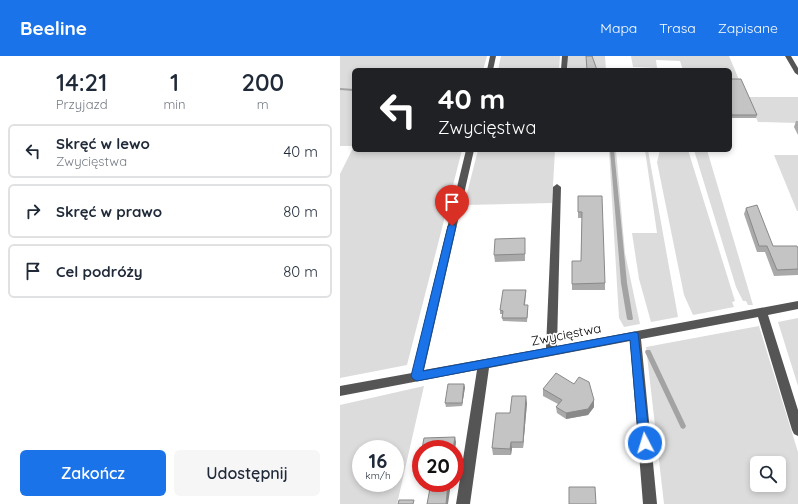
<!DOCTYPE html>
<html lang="pl">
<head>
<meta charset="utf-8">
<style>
  body { margin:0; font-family:Quicksand,sans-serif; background:#f6f6f7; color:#1f2937; height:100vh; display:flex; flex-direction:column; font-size:15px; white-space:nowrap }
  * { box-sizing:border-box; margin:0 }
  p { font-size:13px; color:#747a83 }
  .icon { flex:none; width:22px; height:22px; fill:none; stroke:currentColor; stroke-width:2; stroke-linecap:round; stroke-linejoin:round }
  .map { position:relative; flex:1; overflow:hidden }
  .details { display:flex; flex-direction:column; background:#fff; width:340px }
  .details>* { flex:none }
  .banner { position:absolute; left:12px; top:12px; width:380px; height:84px; border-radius:6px; box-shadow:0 2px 6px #0003; background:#202124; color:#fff; overflow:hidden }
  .fabs { position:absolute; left:410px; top:400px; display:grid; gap:8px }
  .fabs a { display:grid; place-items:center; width:36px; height:36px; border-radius:6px; background:#fff; box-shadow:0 2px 6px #0003; font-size:20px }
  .speed { position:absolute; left:12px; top:384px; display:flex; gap:8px; font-size:20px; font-weight:700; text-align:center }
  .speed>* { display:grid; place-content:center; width:52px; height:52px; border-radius:50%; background:#fff; box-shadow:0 2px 6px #0003; line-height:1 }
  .speed small { font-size:10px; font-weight:400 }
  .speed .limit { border:6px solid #d22; background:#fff; color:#111 }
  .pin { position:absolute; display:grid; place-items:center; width:34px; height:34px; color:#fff; margin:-41px -17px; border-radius:50% 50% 50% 0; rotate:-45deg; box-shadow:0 0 4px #0007 }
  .pin .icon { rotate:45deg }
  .me { position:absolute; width:44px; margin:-22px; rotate:355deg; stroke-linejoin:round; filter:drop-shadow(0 0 3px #0008) }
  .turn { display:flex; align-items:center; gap:14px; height:84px; padding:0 20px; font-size:18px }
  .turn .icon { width:52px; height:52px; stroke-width:2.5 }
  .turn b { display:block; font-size:28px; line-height:34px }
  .eta { display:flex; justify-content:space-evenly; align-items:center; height:68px; text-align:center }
  .eta b { font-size:24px; font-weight:600; line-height:28px }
  .cta { display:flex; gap:8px; margin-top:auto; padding:8px 20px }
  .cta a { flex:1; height:46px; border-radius:6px; background:#1a73e8; color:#fff; font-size:16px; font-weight:600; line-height:46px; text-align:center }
  .cta a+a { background:#f6f6f7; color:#1f2937 }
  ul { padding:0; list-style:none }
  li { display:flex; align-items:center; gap:12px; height:54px; margin:0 8px 6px; padding:0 12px; border:2px solid #e0e1e3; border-radius:6px }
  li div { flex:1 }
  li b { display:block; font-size:15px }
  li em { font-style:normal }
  header { display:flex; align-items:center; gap:24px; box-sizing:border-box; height:56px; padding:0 20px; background:#1a73e8; color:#fff }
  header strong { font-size:19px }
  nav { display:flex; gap:22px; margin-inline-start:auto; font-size:14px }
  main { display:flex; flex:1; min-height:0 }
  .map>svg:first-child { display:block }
  .green { fill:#dcdcdc; fill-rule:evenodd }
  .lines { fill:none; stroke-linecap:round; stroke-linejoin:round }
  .stream { fill:#a3a3a3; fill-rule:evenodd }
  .minor { fill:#555; fill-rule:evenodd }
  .wall { fill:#a9a9a9 }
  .shaded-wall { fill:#898989 }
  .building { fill:#c4c4c4; stroke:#898989 }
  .route { fill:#1a73e8; stroke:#114b97 }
  .labels { text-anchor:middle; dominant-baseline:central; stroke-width:3.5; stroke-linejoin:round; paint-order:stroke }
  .street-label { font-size:13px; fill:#000; stroke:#fff }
</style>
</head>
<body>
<header>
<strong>Beeline</strong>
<nav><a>Mapa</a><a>Trasa</a><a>Zapisane</a></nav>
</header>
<main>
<section class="details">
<div class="eta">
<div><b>14:21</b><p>Przyjazd</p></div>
<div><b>1</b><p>min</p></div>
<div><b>200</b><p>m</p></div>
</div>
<ul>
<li><svg class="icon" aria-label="left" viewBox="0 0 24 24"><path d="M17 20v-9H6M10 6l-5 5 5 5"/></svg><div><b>Skręć w lewo</b><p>Zwycięstwa</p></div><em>40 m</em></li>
<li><svg class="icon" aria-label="right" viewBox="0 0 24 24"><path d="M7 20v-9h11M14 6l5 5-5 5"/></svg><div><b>Skręć w prawo</b></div><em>80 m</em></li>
<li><svg class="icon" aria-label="arrive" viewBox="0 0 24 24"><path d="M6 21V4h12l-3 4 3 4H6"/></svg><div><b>Cel podróży</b></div><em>80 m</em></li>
</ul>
<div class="cta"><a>Zakończ</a><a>Udostępnij</a></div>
</section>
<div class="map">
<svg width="458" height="448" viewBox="0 0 458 448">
  <rect width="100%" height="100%" fill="#fff"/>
  <path class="green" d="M0,0H147L143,14H14V94H122L67,309L0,322V118L14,90H0Z
    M161,0H220L219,14H158Z
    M228,0H265L266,14H228Z
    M291,0H389L400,26H390V14H343L340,5L316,4L317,12L293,11Z
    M407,41H458V67L418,66Z
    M138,94H215L212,147L124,149Z
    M269,94H276L285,197L300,268L284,271L279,262Z
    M305,94H308L338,261L311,266L299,223L292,177H317Z
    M320,94H348L395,245L392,246L394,251L353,259L344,239L317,106Z
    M354,94H367L413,249H408L406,245H403L396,231Z
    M434,99H458V155H457Z
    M458,262V330L438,266Z
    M419,270L458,396V448H324L306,291ZM417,407H439V429H417Z
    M84,330L57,448H0V349ZM21,393H55V427H21Z"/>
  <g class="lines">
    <path class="stream" d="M0,32L14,33V35L0,34Z
      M270,94H274L287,227L293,263L292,264H288L287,263L281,227Z
      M306,294H310L311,296L346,370L345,372L343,373L341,372L305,296Z"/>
    <path class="minor" d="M150,0H156L153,14H147Z
      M222,0H228L227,14H221Z
      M445,0H451L458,12V19L455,17Z
      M126,94H134L84,314L206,292L213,131L217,128L221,131L217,290L458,245V253L428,259L458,354V380L454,378L452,374L418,261L301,283L317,448H303L290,285L149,312L130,448H116L137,314L0,340V330L72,317Z"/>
  </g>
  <path class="wall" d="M390,23L417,59L416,62H392L390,58Z
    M456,65H458V79L454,71Z
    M238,140L265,227V234H232V205H241L242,162H238Z
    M406,152L433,190L458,192V219L434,220L425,196H417L404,158Z
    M185,189V205L155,206L154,199Z
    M186,234V238L185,249L188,253L187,266L163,265L162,262L163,258H160V254Z
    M125,331L122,350L106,351L105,347Z
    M203,333L254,344V351L248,359L226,363L217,357L216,351L218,348L203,340Z
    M187,347L183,392H172L171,399H153L152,392L170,357Z"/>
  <path class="shaded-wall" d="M124,328L125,331L122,350V347Z
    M186,340L187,347L183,392V386Z
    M254,344V351L248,359L226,363V357Z
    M115,381L116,386L115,396V393H113Z
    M171,386L172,392L171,399L170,393Z
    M108,427H111L108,448H106Z"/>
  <path class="building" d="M246,0H252L257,14H247Z
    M390,23H401L417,59H392L390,52Z
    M238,140H262L265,227L232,228V205H241L242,156H238Z
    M417,149L433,190H457L458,192V213L437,214L427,190H419L406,152Z
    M185,182V198L154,199L155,183Z
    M163,234H186L184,249H188L187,262H162L163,255L160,254Z
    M216,317L234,328L239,321L249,326L254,344L248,353L226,357L216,351L222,344L203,333Z
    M108,328H124L122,347H105Z
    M172,340H186L183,386H171L170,393L152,392L156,357H170Z
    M115,381L113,393H82L84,382Z
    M81,400V411H79Z
    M91,427H108L106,448H87Z
    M229,431H255L256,448H229Z
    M59,444H74L73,448H58Z"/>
  <path class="route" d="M112,167L116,170L83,315L295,276L298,277L310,387L309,391L305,392L300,391L299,387L290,284L77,325L73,323L71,320L108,170Z"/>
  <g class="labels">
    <g class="street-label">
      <text transform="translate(226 278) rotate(-11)">Zwycięstwa</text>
    </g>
  </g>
</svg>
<div class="fabs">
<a><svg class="icon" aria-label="search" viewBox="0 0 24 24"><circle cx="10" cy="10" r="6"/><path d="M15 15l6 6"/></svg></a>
</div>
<div class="speed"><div>16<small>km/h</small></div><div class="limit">20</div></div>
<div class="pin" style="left:112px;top:170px;background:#d93025"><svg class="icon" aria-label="arrive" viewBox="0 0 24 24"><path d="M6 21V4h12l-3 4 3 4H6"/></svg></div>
<svg class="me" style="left:305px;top:387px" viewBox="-20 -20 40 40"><circle r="17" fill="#1a73e8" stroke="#fff" stroke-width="3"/><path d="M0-11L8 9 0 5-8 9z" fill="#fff"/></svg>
<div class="banner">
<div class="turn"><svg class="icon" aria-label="left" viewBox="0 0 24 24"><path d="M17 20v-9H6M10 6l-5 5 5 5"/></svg><div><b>40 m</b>Zwycięstwa</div></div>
</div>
</div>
</main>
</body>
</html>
